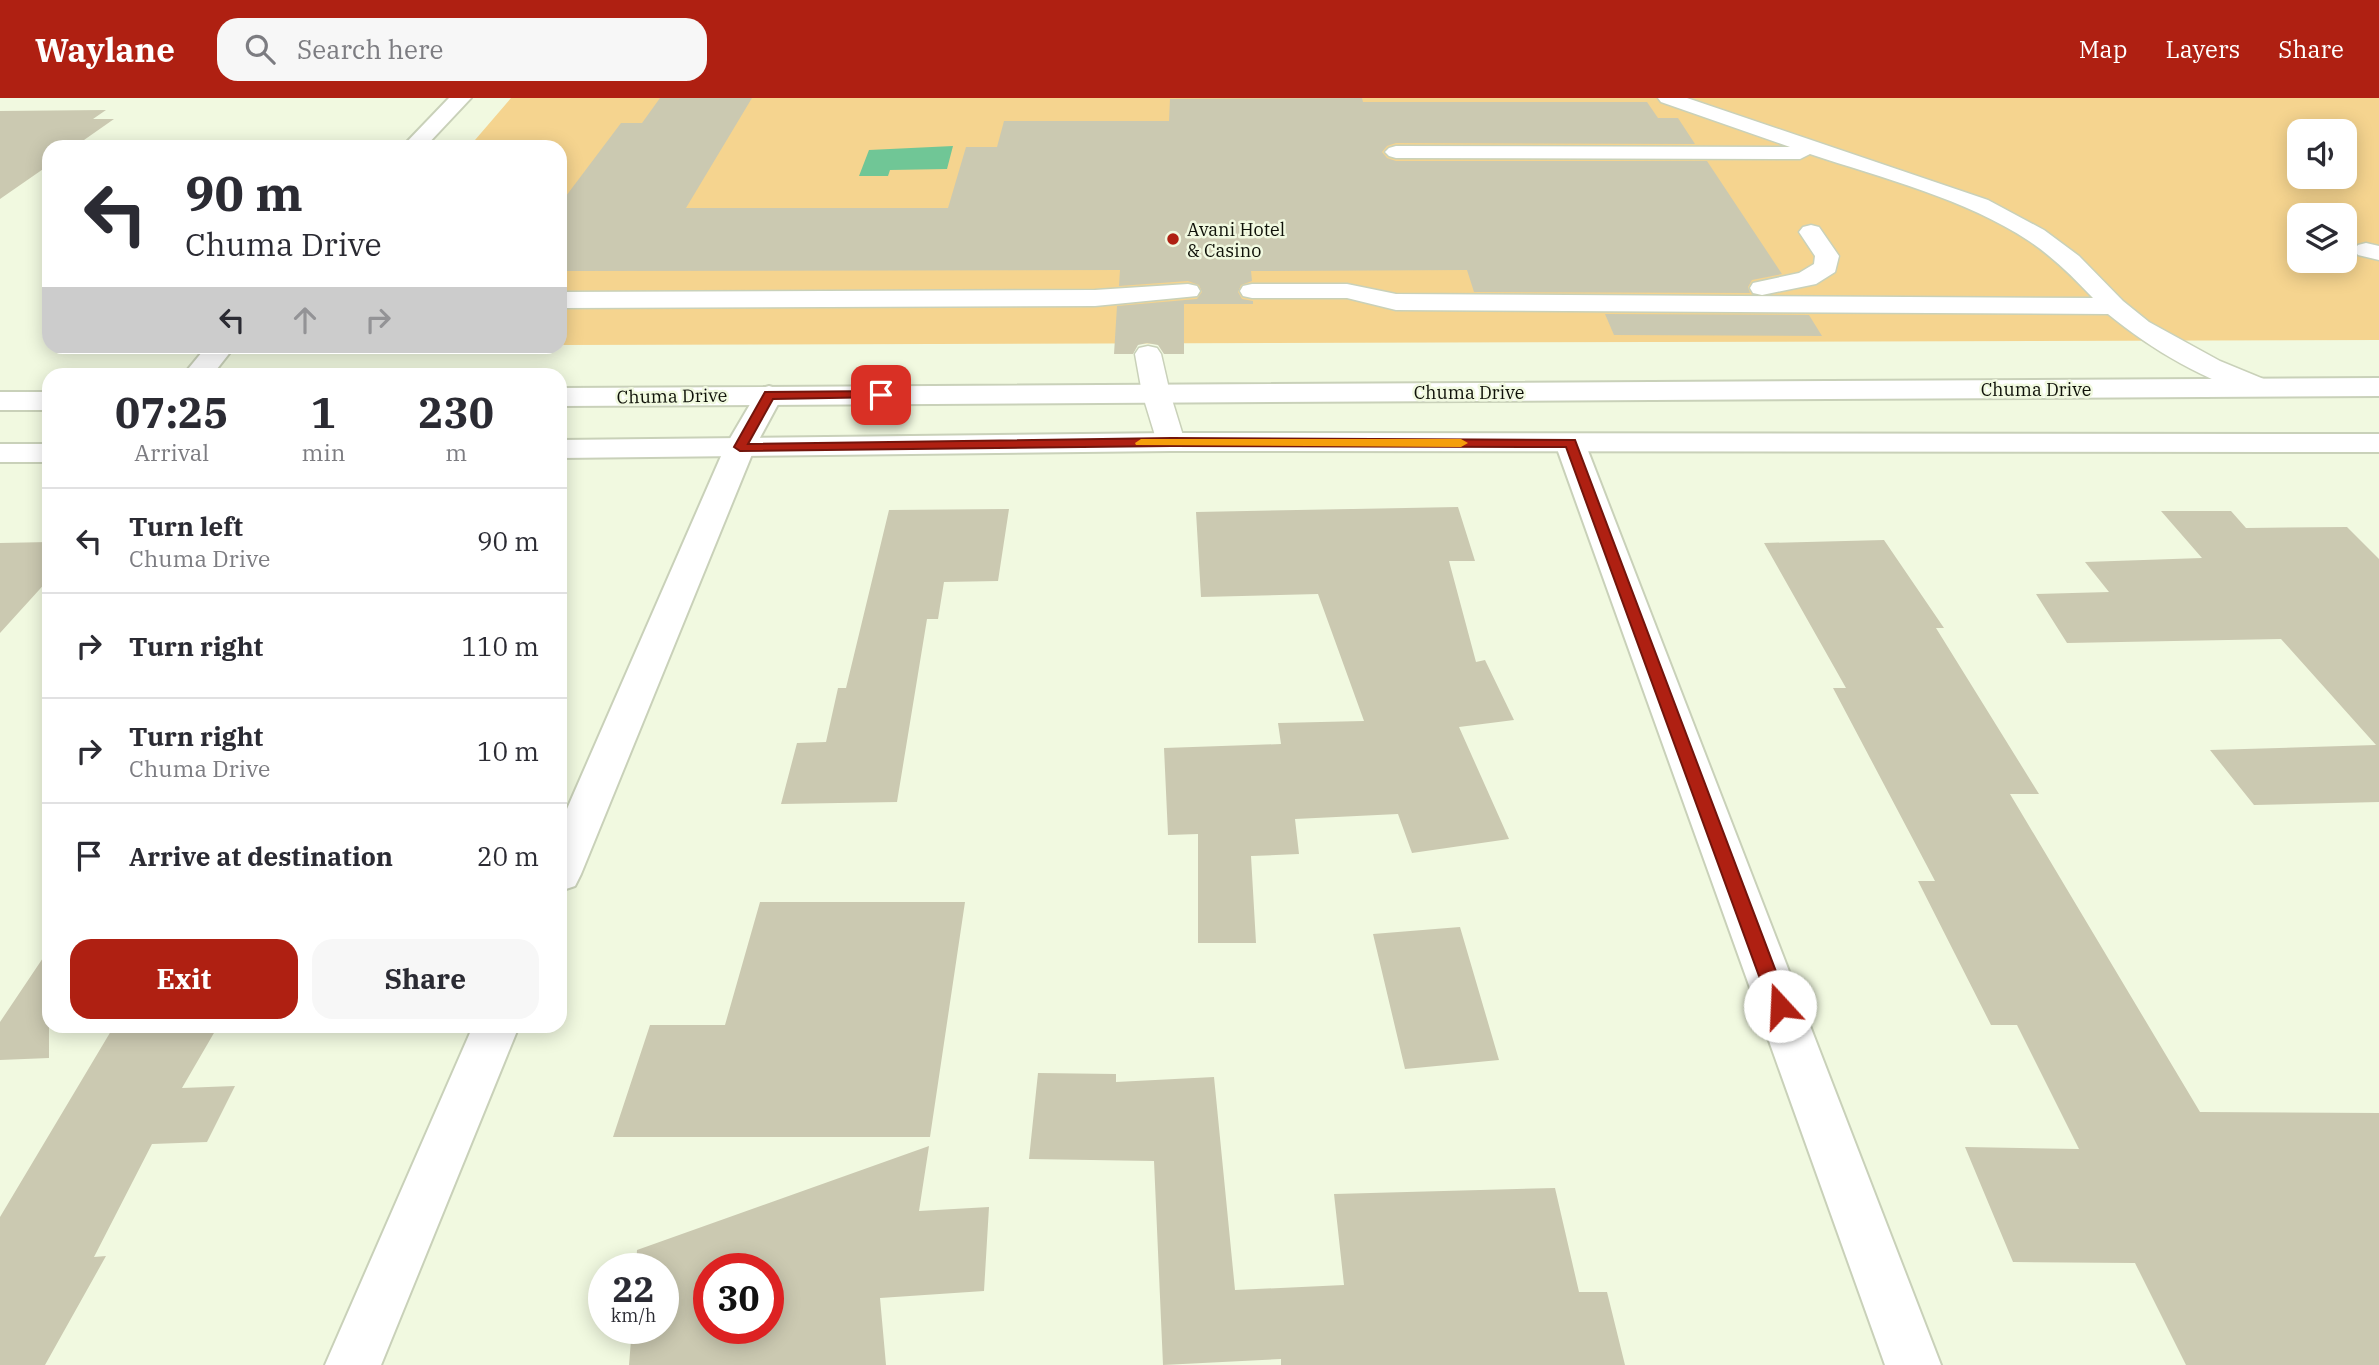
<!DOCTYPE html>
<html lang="en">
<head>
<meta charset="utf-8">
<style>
  body { margin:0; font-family:"IBM Plex Serif",serif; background:#f7f7f7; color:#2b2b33; height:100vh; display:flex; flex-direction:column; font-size:26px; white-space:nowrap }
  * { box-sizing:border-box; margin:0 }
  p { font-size:23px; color:#7c7c81 }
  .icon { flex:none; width:38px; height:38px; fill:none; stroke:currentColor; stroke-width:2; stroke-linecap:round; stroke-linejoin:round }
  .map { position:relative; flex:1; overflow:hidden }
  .side { position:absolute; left:42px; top:270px; width:525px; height:665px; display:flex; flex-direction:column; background:#fff; border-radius:21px; box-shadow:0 4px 18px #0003 }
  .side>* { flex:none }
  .banner { position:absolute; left:42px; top:42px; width:525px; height:214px; border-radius:21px; box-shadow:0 4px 18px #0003; background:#fff; color:#2b2b33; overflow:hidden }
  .buttons { position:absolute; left:2287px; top:21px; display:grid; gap:14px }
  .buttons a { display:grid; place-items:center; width:70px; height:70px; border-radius:14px; background:#fff; box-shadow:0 4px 18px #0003; font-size:35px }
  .speed { position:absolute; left:588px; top:1155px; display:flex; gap:14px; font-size:35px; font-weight:700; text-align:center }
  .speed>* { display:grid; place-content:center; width:91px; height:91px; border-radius:50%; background:#fff; box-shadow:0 4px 18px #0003; line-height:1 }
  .speed small { font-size:18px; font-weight:400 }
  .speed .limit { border:10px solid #d22; background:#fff; color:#111 }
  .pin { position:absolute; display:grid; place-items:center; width:60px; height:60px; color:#fff; margin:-30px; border-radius:14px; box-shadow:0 4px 10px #0006 }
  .me { position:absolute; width:77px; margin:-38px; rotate:340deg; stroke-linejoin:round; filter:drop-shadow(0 0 5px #0008) }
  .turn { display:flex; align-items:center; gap:24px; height:147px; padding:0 28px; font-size:32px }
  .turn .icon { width:91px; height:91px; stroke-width:2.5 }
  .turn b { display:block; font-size:49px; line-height:60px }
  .lanes { display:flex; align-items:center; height:66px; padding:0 28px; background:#0003; justify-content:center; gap:35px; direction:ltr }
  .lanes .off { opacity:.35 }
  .eta { display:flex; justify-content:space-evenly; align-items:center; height:119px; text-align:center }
  .eta b { font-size:42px; font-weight:700; line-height:49px }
  .primary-button { display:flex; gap:14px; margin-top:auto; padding:14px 28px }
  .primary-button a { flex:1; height:80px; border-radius:21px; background:#af2012; color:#fff; font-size:28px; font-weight:700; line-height:80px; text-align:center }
  .primary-button a+a { background:#f7f7f7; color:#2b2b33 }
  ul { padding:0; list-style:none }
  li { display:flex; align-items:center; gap:21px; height:105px; padding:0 28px; border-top:2px solid #e1e1e2 }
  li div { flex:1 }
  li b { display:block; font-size:26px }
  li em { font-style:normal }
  header { display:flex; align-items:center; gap:42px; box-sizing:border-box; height:98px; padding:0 35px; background:#af2012; color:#fff }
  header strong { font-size:33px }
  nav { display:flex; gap:38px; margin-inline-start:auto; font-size:24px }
  .search { width:490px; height:63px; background:#f7f7f7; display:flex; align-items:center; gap:18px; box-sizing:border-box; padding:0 24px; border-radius:21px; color:#7c7c81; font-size:26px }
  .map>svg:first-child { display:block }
  .green { fill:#f5d48f; fill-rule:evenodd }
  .water { fill:#70c696 }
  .building { fill:#cbc9b1; fill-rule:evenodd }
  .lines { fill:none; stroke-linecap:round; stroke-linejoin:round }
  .lane-casing { stroke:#c9d1b9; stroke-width:3 }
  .street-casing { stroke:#c9d1b9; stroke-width:4 }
  .secondary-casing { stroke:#c9d1b9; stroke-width:4 }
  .lane { fill:#fff; fill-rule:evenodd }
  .street { fill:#fff; fill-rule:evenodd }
  .secondary { fill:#fff; fill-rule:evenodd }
  .route { fill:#af2012; stroke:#72150c; stroke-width:2 }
  .slow { fill:#f59e0b }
  .poi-dot { fill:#af2012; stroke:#f1f9e0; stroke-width:2.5 }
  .labels { text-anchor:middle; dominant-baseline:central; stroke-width:5; stroke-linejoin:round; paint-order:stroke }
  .far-poi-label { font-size:18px; fill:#0e1008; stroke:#f1f9e0; text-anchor:start }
  .far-street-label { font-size:18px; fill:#0e1008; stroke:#f1f9e0 }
</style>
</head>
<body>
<header>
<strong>Waylane</strong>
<div class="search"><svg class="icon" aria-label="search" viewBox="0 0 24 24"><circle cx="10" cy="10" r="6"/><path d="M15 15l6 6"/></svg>Search here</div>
<nav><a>Map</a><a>Layers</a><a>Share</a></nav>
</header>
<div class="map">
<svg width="2379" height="1267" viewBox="0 0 2379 1267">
  <rect width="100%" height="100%" fill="#f1f9e0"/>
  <path class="green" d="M511,0H2379V242L560,247V49H469ZM2300,33H2345V79H2300ZM2300,117H2345V163H2300Z"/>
  <path class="water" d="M953,48L947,71L890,72L888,78H859L869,52Z"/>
  <path class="building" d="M660,0H752L686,110H948L966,49H997L1004,23H1169L1170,1L1362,0L1363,4H1647L1658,20H1678L1695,46L1396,45L1387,48L1382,54L1387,60L1396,63H1707L1782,176L1752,182L1748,189L1750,195L1474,194L1467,172L1251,173L1252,183L1241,187L1238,194L1242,201L1253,203V206H1184V256H1164L1158,247L1147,245L1138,247L1133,256H1114L1117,208L1197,201L1202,194L1199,187L1188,183L1119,188L1120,172L560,173V106L621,25H642Z
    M106,12L93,21H114L74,49H49V67L0,101V13Z
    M1605,216L1809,217L1822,238L1614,237Z
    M1458,409L1475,463H1449L1476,564L1485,562L1514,622L1459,629L1509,741L1412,755L1398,716L1295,721L1299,756L1251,758L1256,845H1198V736L1168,737L1164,650L1281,646L1278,625L1364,623L1318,496L1201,499L1196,414Z
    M1009,411L998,483L944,484L938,521H927L897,704L781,706L797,645L826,644L838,590H846L889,412Z
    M2161,413H2231L2246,430L2347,429L2379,461V704L2254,707L2210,652L2376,647L2281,541L2067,545L2036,496L2109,494L2085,464L2202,460Z
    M1884,442L1944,530H1936L2039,696H2010L2200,1014L2379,1015V1267H2186L2135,1165L2013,1164L1965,1049L2079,1051L2017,927H1991L1918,783H1935L1833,590H1846L1764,445Z
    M49,444V481L0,535V445Z
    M760,804H965L930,1039H613L650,927H725Z
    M1460,829L1499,962L1405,971L1373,836Z
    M49,851V960L0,962V924Z
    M114,928H218L182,990L235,988L207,1044L152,1046L94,1159L106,1158L45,1267H0V1119Z
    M1038,975L1116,976V984L1214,979L1235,1192L1344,1187L1334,1096L1555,1090L1579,1194H1607L1625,1267H1281V1261L1163,1267L1154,1063L1029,1061Z
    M929,1048L919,1113L989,1109L984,1193L880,1200L886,1267H629L632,1230H663V1171H636L637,1152ZM709,1171H768V1230H709Z"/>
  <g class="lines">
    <defs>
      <path id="lane" d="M1658,0H1687L1988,102L2044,132L2079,158L2123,203L2149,224L2220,263L2271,284L2275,290L2271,296L2261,298C2207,285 2151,251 2108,216L1396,212L1347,200H1252L1243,198L1240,193L1243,188L1252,186H1347L1396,196L2093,200C2073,179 2053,159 2029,143C1966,101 1882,80 1810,56L1800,61L1396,60L1389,58L1385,54L1389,50L1396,48L1790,49L1661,4Z
        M1811,127L1819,129L1839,158L1835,174L1816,186L1762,197L1753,195L1750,190L1753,185L1799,175L1814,166L1815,158L1799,134L1803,129Z
        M2366,145L2379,148V162L2358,157L2354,152L2358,147Z
        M1188,186L1197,188L1200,193L1197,198L1095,208L560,210V194L1095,192Z
        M1148,248L1157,250L1161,256L1170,295L1185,344L1181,350L1171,353L1161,350L1157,344L1142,295L1135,256L1139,250Z"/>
      <path id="street" d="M449,0H471L425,49H402Z
        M207,248H235L213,276H184Z
        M769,288L779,291L783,297L755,349L581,776L575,788L560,793V727L725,349L759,291Z
        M1570,336L1581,339L1585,345L1941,1267H1885L1555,345L1559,339Z
        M473,928H519L381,1267H325Z"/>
      <path id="secondary" d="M2379,280V298L560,308V290Z
        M0,294H49V312H0Z
        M1171,335L2379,336V354L1171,353L560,360V342Z
        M0,346H49V364H0Z"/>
    </defs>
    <use href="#lane" class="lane-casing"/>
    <use href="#street" class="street-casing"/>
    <use href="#secondary" class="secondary-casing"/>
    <use href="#lane" class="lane"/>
    <use href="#street" class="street"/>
    <use href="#secondary" class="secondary"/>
  </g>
  <path class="route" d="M881,293L887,297L885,299L773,301L748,346L1171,340L1575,342L1789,908L1786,914L1780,917L1773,914L1770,908L1566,349L1171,348L740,353L734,349L765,294Z"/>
  <path class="slow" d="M1141,341H1461L1468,345L1461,349L1136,347L1135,345Z"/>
  <circle class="poi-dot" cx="1173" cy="141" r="7"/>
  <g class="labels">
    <g class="far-poi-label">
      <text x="1187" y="131">Avani Hotel<tspan x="1187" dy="21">&amp; Casino</tspan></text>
    </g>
    <g class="far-street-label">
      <text x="2036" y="291">Chuma Drive</text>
      <text x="1469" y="294">Chuma Drive</text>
      <text transform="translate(672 298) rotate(-1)">Chuma Drive</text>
    </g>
  </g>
</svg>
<div class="buttons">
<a><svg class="icon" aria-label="sound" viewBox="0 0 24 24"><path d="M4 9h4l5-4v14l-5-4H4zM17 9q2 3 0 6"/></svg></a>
<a><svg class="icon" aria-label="layers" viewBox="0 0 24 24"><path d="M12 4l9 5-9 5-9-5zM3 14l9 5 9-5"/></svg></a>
</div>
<div class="speed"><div>22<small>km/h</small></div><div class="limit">30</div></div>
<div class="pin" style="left:881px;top:297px;background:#d93025"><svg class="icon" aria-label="arrive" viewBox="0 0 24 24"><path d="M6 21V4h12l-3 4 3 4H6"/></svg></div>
<svg class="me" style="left:1780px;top:908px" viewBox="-20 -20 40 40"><circle r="19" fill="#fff"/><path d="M0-13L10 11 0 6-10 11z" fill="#af2012"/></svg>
<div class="banner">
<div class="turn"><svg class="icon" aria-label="left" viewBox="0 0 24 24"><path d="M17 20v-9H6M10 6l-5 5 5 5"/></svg><div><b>90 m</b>Chuma Drive</div></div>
<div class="lanes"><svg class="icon" aria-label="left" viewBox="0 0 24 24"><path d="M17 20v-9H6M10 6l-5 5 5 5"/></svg><svg class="icon off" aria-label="ahead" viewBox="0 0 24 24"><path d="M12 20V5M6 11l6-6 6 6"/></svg><svg class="icon off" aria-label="right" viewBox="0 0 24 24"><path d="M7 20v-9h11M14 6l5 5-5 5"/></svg></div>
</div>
<section class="side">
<div class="eta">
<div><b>07:25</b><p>Arrival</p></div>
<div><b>1</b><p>min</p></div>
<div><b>230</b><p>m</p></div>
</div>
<ul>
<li><svg class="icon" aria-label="left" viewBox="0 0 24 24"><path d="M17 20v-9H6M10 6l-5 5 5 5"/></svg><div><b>Turn left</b><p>Chuma Drive</p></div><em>90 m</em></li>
<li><svg class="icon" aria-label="right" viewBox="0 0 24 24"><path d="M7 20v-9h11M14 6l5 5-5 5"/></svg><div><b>Turn right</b></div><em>110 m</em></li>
<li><svg class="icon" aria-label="right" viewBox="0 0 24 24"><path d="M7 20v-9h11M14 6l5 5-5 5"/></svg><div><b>Turn right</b><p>Chuma Drive</p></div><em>10 m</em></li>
<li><svg class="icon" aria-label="arrive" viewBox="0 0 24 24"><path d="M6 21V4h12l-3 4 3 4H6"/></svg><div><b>Arrive at destination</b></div><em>20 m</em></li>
</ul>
<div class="primary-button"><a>Exit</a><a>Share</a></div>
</section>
</div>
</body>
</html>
